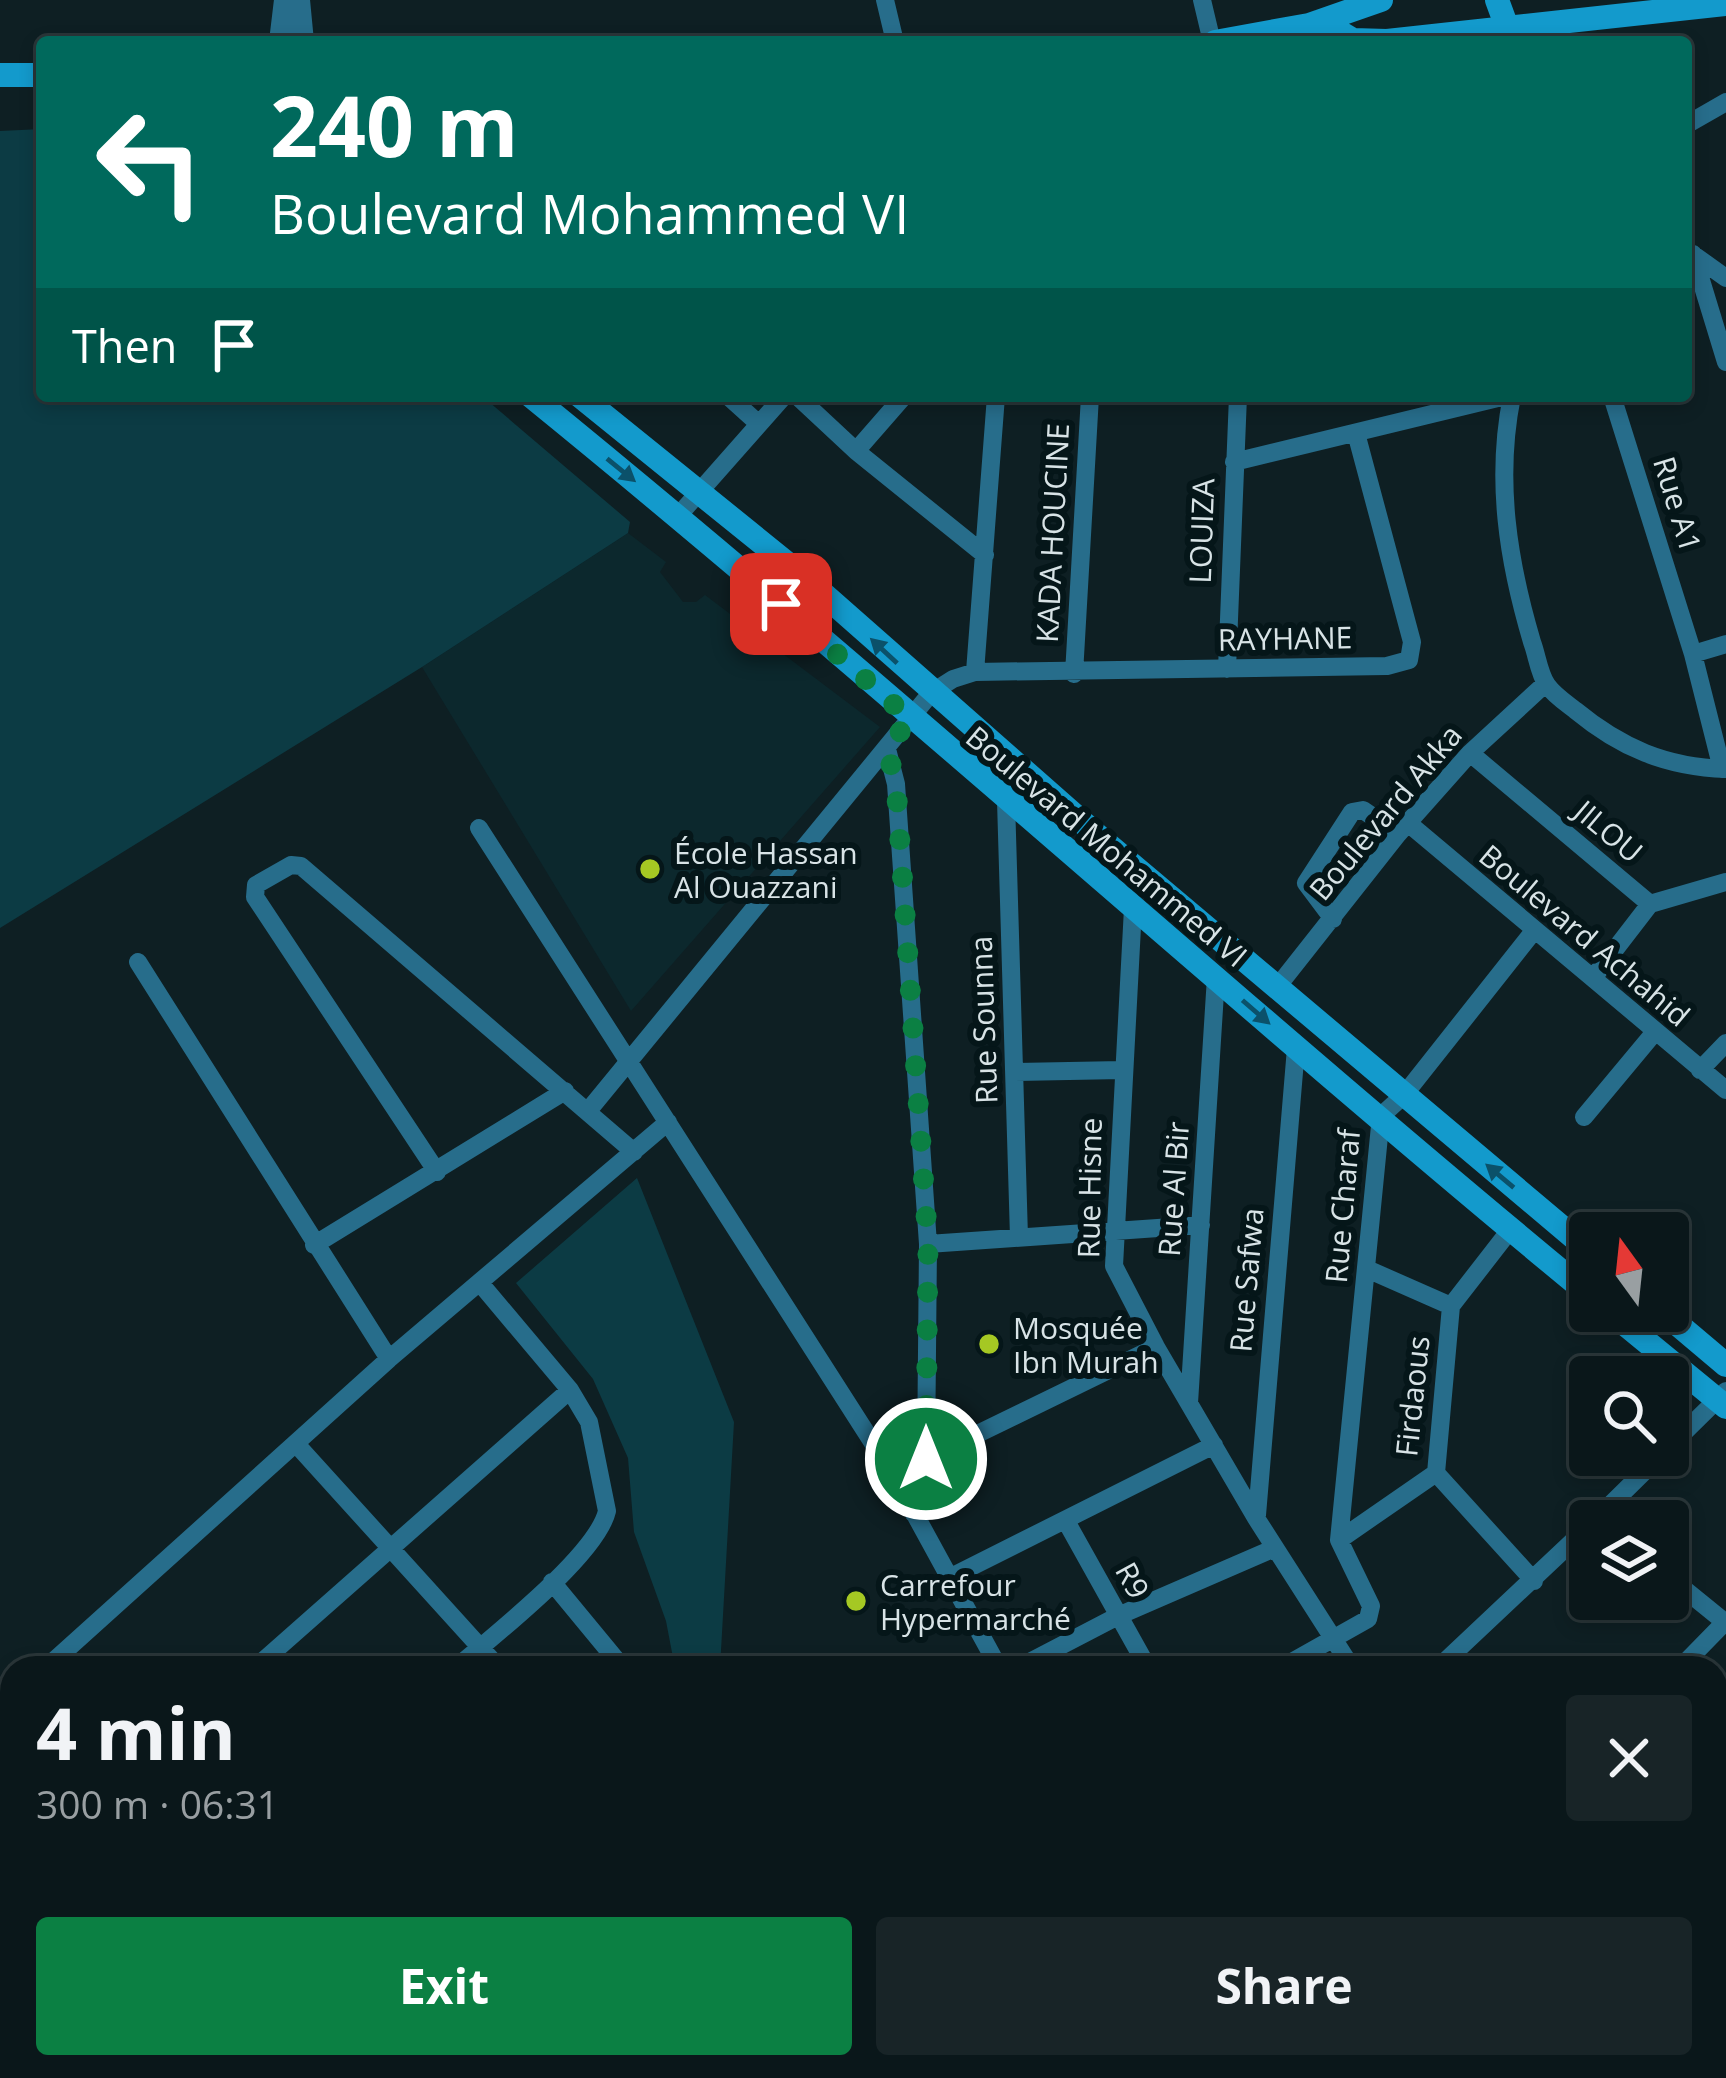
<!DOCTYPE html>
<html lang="en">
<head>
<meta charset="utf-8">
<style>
  body { margin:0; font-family:"Open Sans",sans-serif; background:#182427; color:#f1f3f6; height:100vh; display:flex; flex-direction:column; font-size:45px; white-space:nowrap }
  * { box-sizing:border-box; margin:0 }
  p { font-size:39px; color:#999fa2 }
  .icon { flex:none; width:66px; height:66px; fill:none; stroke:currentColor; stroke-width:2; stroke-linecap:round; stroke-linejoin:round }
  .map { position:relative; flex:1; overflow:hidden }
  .panel { position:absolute; left:0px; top:1656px; width:1728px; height:423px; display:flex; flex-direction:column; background:#0a171a; border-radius:36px 36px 0 0; box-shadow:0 6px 18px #0003,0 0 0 3px #2a3639 }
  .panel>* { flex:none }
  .hud { position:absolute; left:36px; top:36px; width:1656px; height:366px; border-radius:12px; box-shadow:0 6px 18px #0003,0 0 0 3px #2a3639; background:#00695c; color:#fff; overflow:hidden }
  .needle { width:78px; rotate:345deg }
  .tools { position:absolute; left:1569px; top:1212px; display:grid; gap:24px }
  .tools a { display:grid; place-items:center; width:120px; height:120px; border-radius:12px; background:#0a171a; box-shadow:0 6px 18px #0003,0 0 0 3px #2a3639; font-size:60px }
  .pin { position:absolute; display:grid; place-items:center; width:102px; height:102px; color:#fff; margin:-51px; border-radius:24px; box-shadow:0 6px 18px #0006 }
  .me { position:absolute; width:132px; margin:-66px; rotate:0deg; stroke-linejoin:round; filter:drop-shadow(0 0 9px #0008) }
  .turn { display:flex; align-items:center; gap:42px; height:252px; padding:0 36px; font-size:54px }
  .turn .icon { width:156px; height:156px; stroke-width:2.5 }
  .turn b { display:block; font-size:84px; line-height:102px }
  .then { display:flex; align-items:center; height:114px; padding:0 36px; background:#0003; gap:24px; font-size:45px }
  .round { display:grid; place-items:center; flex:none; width:126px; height:126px; border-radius:12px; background:#182427 }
  .head { display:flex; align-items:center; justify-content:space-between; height:204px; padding:0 36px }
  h1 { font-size:72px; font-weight:700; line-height:90px }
  .action { display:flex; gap:24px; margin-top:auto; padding:24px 36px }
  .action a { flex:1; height:138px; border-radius:12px; background:#0b8043; color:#fff; font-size:48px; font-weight:700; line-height:138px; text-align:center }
  .action a+a { background:#182427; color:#f1f3f6 }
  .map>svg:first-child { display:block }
  .built { fill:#0c282d }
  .green { fill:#0c3b44 }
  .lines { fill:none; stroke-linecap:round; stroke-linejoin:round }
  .minor { stroke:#276d8b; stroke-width:18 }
  .tertiary { stroke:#276d8b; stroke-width:24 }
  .secondary { stroke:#139acc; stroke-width:24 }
  .oneway { fill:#0b516a }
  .route { stroke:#0b8043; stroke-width:21; stroke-dasharray:0 37.8 }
  .poi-dot { fill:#a5c823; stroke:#051619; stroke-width:4.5 }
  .labels { text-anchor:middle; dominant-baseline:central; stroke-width:12; stroke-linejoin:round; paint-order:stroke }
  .street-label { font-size:30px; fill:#d8e3e6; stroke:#051619 }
  .poi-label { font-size:30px; fill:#d8e3e6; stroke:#051619; text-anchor:start }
</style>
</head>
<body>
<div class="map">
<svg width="1726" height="2078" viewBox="0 0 1726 2078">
  <rect width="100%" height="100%" fill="#0e1f23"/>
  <path class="built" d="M628,533L666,562L660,572L683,602H696L705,595L880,727L631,1011L422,667Z
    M48,2067H675L677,2078H58Z"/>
  <path class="green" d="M42,129V396H482L630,522L628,533L422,667L0,928V131Z
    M637,1178L734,1422L720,1668H675L666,1621L634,1532L628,1458L593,1379L516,1283Z"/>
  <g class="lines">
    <path class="minor" d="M885,0L895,42
      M1202,0L1212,42
      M1686,125L1726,102
      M1691,253L1726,278
      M1693,254L1726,362
      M728,396L759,424
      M797,396L856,451L985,555
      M1512,396C1495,480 1508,561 1532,642C1537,655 1539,674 1547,685C1554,695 1566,703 1575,710C1621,748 1666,767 1726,769
      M1612,396L1693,654L1722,769
      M856,451L904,396
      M1234,462L1506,396
      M678,516L784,396
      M1693,654L1726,644
      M1227,669L1238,396
      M975,672L996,396
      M1074,674L1090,396
      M887,749L896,784L928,1244L926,1459L914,1514
      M1470,753L1650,904L1726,882
      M1006,801L1019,1237
      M1408,823L1726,1090
      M479,828L894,1476L999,1668
      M1133,908L1114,1266L1156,1347L1256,1518L1352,1668
      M1333,919L1306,883L1352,812L1363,810L1398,834
      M138,962L389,1359
      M1593,978L1650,904
      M1278,986L1398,834L1470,753L1545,684
      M1700,1070L1726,1043
      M1015,1072L1122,1070
      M588,1111L931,693L953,679L975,672L1387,666L1409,660L1412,642L1356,433
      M1584,1117L1654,1033
      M437,1172L255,897L256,885L291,865L301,866L634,1152
      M928,1244L1201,1225
      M314,1245L565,1091
      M1367,1269L1451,1306
      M480,1283L570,1390
      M1189,1403L1216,977
      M297,1445L499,1668
      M1668,1448L1726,1391
      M926,1459L1156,1347
      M1436,1473L1534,1581
      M1257,1515L1296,1048
      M1066,1521L1148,1668
      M1594,1521L1661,1455
      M1339,1540L1381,1116L1404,1095L1533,932
      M1339,1540L1436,1473L1451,1306L1510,1230
      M1668,1576L1726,1623
      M947,1579L1214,1445
      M552,1582L623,1668
      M46,1668L389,1359L668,1122
      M255,1668L570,1390L589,1422L607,1511C597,1555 493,1636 456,1668
      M1018,1668L1118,1616L1275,1548
      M1281,1668L1368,1619L1371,1606L1339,1540
      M1438,1668L1590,1525
      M1680,1668L1726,1621
      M0,1709L12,1698
      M0,1801L12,1814
      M1716,1926L1726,1934
      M0,2050L12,2064
      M1716,2063L1726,2074
      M765,2067L768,2078
      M1070,2067L1080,2078
      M1189,2067L1190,2078
      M1594,2067L1597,2078
      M1119,2078L1133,2067
      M1408,2078L1419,2067
      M1503,2078L1509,2067"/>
    <path class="tertiary" d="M298,0L302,42
      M281,42L286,0"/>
    <path class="secondary" d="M1497,0L1508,30
      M1321,21L1353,40L1387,41L1726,4
      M1215,42L1309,25L1381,0
      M0,75H42
      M531,396C890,688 1233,1001 1590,1295
      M580,396L804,577L1106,843L1590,1251
      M1609,1311L1726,1407
      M1662,1311L1726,1365"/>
  </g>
  <defs><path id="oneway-solid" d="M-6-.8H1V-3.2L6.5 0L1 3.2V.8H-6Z" transform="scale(3)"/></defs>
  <g class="oneway">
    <use href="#oneway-solid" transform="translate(621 470) rotate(39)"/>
    <use href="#oneway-solid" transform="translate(884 651) rotate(-137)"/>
    <use href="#oneway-solid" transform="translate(1256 1012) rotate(41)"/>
    <use href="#oneway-solid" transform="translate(1500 1176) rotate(-140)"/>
  </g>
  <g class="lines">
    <path class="route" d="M781,604L910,719L887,749L896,784L928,1244L926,1459"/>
  </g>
  <g class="poi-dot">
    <circle cx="650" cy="869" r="12"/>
    <circle cx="989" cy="1344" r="12"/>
    <circle cx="856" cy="1601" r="12"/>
  </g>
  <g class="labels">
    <g class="street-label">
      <text transform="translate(1678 504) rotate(73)">Rue A1</text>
      <text transform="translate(1201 531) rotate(-88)">LOUIZA</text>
      <text transform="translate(1052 533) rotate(-87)">KADA HOUCINE</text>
      <text transform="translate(1285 638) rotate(-1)">RAYHANE</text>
      <text transform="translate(1385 812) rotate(-50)">Boulevard Akka</text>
      <text transform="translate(1609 831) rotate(40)">JILOU</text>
      <text transform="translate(1107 846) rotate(40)">Boulevard Mohammed VI</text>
      <text transform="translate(1585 935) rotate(40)">Boulevard Achahid</text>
      <text transform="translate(983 1020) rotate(-92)">Rue Sounna</text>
      <text transform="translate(1089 1188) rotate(-89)">Rue Hisne</text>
      <text transform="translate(1173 1189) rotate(-86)">Rue Al Bir</text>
      <text transform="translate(1342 1206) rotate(-85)">Rue Charaf</text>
      <text transform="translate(1246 1280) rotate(-85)">Rue Safwa</text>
      <text transform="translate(1412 1396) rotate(-84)">Firdaous</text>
      <text transform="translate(1133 1580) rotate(61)">R9</text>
    </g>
    <g class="poi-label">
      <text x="674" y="852">École Hassan<tspan x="674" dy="34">Al Ouazzani</tspan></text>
      <text x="1013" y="1327">Mosquée<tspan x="1013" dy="34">Ibn Murah</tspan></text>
      <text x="880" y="1584">Carrefour<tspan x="880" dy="34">Hypermarché</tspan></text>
    </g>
  </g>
</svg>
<div class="tools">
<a><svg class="needle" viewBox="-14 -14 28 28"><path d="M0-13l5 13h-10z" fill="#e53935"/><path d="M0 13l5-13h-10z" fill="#999fa2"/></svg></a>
<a><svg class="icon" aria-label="search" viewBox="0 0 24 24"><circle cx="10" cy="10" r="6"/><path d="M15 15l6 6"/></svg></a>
<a><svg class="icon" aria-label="layers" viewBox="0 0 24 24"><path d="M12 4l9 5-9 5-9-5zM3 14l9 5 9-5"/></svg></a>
</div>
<div class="pin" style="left:781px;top:604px;background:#d93025"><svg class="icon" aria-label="arrive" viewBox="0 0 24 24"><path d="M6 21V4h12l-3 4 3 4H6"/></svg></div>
<svg class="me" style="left:926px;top:1459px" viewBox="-20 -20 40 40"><circle r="17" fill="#0b8043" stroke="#fff" stroke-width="3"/><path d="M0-11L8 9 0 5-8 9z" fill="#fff"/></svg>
<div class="hud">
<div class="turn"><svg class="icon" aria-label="left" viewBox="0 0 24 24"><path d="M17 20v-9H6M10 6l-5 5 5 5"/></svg><div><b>240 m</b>Boulevard Mohammed VI</div></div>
<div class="then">Then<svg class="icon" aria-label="arrive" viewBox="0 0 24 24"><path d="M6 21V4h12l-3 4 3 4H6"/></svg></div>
</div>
<section class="panel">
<div class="head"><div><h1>4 min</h1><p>300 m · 06:31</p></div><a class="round"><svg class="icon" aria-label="close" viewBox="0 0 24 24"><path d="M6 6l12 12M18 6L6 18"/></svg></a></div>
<div class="action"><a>Exit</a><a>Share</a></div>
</section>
</div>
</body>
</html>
